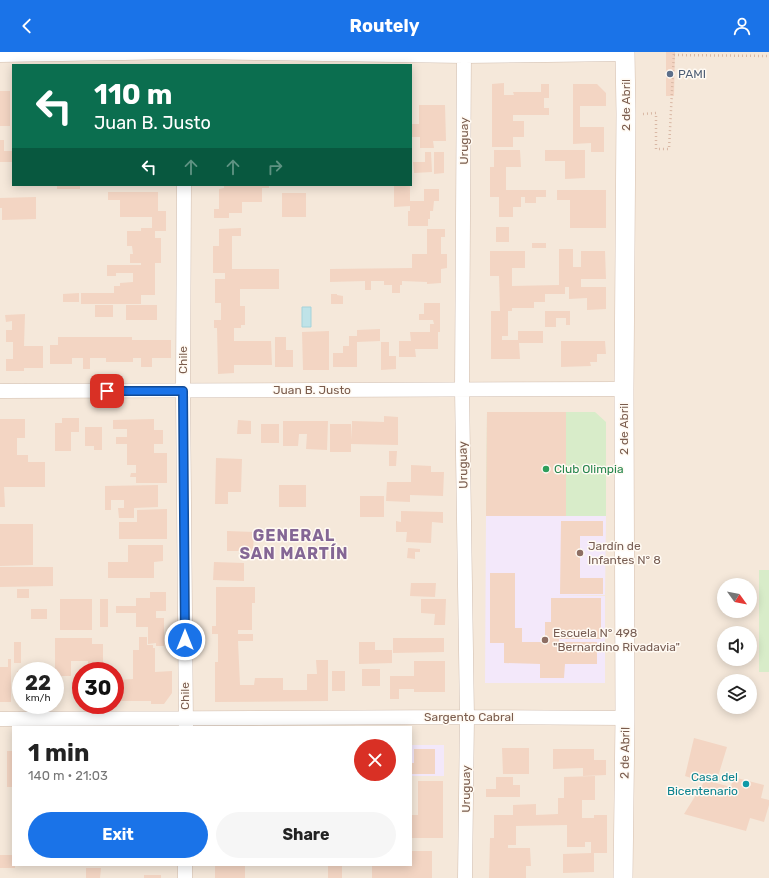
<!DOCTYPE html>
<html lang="en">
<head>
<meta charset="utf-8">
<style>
  body { margin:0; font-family:Rubik,sans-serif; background:#f6f6f6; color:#222; height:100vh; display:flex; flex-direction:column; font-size:15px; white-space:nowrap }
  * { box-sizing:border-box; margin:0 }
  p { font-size:13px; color:#767676 }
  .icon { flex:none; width:22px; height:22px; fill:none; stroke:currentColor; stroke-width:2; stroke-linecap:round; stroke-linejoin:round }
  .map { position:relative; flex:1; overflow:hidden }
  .details { position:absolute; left:12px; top:674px; width:400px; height:140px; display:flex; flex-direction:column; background:#fff; border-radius:0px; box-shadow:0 2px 10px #0003 }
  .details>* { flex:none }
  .top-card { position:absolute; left:12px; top:12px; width:400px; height:122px; border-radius:0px; box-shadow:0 2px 10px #0003; background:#0b6e4f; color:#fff; overflow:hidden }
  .needle { width:26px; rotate:123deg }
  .tools { position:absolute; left:717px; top:526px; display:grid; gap:8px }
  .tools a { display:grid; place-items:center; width:40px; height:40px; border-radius:50%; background:#fff; box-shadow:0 2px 10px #0003; font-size:20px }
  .speed { position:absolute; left:12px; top:610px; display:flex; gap:8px; font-size:20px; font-weight:700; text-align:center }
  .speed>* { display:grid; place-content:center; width:52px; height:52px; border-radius:50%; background:#fff; box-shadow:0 2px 10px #0003; line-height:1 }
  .speed small { font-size:10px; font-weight:400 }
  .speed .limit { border:6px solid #d22; background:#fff; color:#111 }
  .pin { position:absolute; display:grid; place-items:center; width:34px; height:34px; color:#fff; margin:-17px; border-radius:8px; box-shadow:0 2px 6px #0006 }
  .me { position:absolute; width:44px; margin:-22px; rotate:0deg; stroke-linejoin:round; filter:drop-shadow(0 0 3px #0008) }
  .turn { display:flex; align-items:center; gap:14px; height:84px; padding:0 16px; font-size:18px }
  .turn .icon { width:52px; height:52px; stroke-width:2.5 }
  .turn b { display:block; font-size:28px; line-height:34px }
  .lanes { display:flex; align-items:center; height:38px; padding:0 16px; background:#0003; justify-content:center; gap:20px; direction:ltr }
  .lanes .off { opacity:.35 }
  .round { display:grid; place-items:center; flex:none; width:42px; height:42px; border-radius:21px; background:#f6f6f6 }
  .head { display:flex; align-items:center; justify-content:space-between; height:68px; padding:0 16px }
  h1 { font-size:24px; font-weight:700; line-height:30px }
  .cta { display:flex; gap:8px; margin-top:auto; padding:8px 16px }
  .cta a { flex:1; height:46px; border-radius:24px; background:#1a73e8; color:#fff; font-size:16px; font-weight:700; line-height:46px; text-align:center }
  .cta a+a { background:#f6f6f6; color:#222 }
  header { display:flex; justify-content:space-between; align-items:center; height:52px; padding:0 16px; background:#1a73e8; color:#fff; font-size:18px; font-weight:700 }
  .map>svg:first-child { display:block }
  .residential { fill:#f5e8da; fill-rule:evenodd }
  .education { fill:#f3e8fa }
  .green { fill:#d8ecc9 }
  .water { fill:#bfe3e8; stroke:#a5d3da }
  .building { fill:#f3d5c3 }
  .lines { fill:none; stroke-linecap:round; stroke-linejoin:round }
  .minor-casing { stroke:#d1beb0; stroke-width:15 }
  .secondary-casing { stroke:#d6c0b0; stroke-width:20 }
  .path { stroke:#d9b8a5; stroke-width:2.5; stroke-dasharray:1 3; stroke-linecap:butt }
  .minor { stroke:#fff; stroke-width:14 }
  .secondary { stroke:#fff; stroke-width:19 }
  .route-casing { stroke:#114b97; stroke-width:10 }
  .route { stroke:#1a73e8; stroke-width:7 }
  .service-dot { fill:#5c6f8a; stroke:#fffaf3; stroke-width:1.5 }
  .leisure-dot { fill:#2e9e5b; stroke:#fffaf3; stroke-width:1.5 }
  .education-dot { fill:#8d6e63; stroke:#fffaf3; stroke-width:1.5 }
  .culture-dot { fill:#0f9aa8; stroke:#fffaf3; stroke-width:1.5 }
  .labels { text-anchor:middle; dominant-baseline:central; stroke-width:3; stroke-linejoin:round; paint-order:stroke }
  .service-label { font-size:12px; fill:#4e5e75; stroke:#fffaf3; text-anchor:start }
  .street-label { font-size:12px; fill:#7a5c4d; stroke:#fffaf3 }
  .leisure-label { font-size:12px; fill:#27864d; stroke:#fffaf3; text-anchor:start }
  .education-label { font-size:12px; fill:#785e54; stroke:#fffaf3; text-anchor:start }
  .culture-label { font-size:12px; fill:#0d838f; stroke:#fffaf3; text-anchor:end }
  .district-label { font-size:16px; font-weight:bold; letter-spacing:1px; fill:#846695; stroke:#fffaf3 }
</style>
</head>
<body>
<header><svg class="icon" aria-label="back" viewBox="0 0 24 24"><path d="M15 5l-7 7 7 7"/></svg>Routely<svg class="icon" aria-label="person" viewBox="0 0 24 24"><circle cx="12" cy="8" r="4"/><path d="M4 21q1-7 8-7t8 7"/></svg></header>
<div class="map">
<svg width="769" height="826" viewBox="0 0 769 826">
  <rect width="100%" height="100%" fill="#fdf6ec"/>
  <path class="residential" d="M0,0H769V826H0ZM13,13H411V133H13ZM724,533H750V559H724ZM724,581H750V607H724ZM21,619H55V653H21ZM81,619H115V653H81ZM724,629H750V655H724ZM13,675H411V813H13Z"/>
  <path class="education" d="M486,464H606L605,543H554L605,544V631H485Z
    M411,693H444V724H411Z"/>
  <path class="green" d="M487,360H595L606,370V464H486Z
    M759,518H769V620H759Z"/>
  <path class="water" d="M302,255H311V275H302Z"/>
  <path class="building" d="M666,0H675L674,44H666Z
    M504,31V43H514L513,40H541V32H549V46H544V56H549V63H513V69H524V85H513V95H492V32Z
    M573,32H597L606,41V54H580V75H604V100H591V91L573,92Z
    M0,39H10V74H0Z
    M419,53H445L446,89H433L434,96H420V85H411V72H419Z
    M0,88H4V99H13V110H0Z
    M494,98H520L521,115H506V138H546V145H536V151H525V145H521V155H513V165H499V145H490V115H494Z
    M545,98H585V126L565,127V109H545Z
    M425,100H431L432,120L414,121L413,110H425Z
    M434,100H444V121L434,122Z
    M57,133H80V137H57Z
    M224,133H269V136H262V150H242V161H229V166H214V157H219V137L224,136Z
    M394,133H410V149H424V137H439V149H434L433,159H430V167H428V174H408V159H410V154L394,155Z
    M557,138H606V176H570V148H557Z
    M108,140H158V159H166V179H155V186H161V211H155V243H141V241V252H81V241H114V234H120V231L133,230V221H116V224H107V213H141V211H130V202H133L132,194H127V179H141V176H152V165H120V148H108Z
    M282,141H306V165H282Z
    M36,145V167L2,168V156H0V146Z
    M496,175H509V190H496Z
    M241,176V184H232V217H279V237H240V254H245V273H241V276H234V289H271L272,313H234V321L218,322L217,276H214V268H221V251H215V227H225V221H213V194H219V177Z
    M427,177H445V185H441V202H447V216L441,217V231L427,232V230L402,229V233H400V241H392V233H384V229H371V238H365V229L330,230V217L412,216V202H427Z
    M532,191H546V196H532Z
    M559,197H573V215H581V199H605L606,227H581V235H606V257L587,258V246L569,247V235H565V242H545V250H534V256H512V259H508V284H502V288H518V279H543V291H519L520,307H491V259H500L499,224H490V199H525V216H512V234L559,233Z
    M79,241V250H63V242Z
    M331,242H337V243L343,244V252H331Z
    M424,251H440V280H438V297H415L416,305H399V289H411L410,280H430V272H434L433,268H419V262H424Z
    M95,253H113V265H95Z
    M126,253H157V268H126Z
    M545,259H570V273H566V266H556V275H545Z
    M25,262L24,294H43V316H24V319H6V307H13V290H6V278H12V269L6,270L5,263Z
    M380,277V289L357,290V315H333V301H343V294H349V284H357V278Z
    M329,279V318H303L302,280Z
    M58,285H132V288H171V306H152V315H141V306H133V310H106V306H90V317H83V306H72V312H50V293H58Z
    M275,285H286V298H293V315H275Z
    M561,289H605L606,302H597V310H590L591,314L561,315Z
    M381,290H389V304H396V317L381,318Z
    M487,360H566V464H486Z
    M384,364L398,365V393L351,392V400H330V372H351L352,388V369L384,370Z
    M62,366H79V380H71V399H55V371H62Z
    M0,367H25V386H17V403H28V410H45V435H4L5,455H0Z
    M154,367V378H163V392H154V401H167V431H136V425H130L131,421H136V413H127V392H116V385H127V377H113V368Z
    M238,368L251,369V382H237Z
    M283,369H328L327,398L306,397L307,382H299L298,394H283Z
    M261,372H279V391H261Z
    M85,375H102V398H94V394H85Z
    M389,399H397L396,414H389Z
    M216,406L242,407L241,440H228V452H215Z
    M411,413L431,414V420H444L443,444L410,443V450L386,449L387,430H411Z
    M158,433V455L134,456V466H119L118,456H124V448H111V458H105V434Z
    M279,433H306V455H279Z
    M360,444H384V465H360Z
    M167,457V487H119V470H137V458Z
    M401,459L443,460V471L432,470L431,491L406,490L407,480H396V469L401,470Z
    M561,469H603V484H580V526H603V542H560Z
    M0,472H33V513L0,514Z
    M227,479L254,480L253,499H227Z
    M128,493H163V509L154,510V526H108V510H128Z
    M408,496L420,497V500H415V507L407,506Z
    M214,510L244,511V529L213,528Z
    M0,515H53V534L0,535Z
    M490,521H515V576H522V590H545V570H551V546H601V587H559V590H597V612H565L564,626H540V612L504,611V591H490Z
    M411,531H436L435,545L410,544Z
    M216,535H255V551H252V578H238V582H253V589H238L240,633H254L255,626H283V638H307V622H317L316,608H328V649L215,650V610H218V582H212V574H216Z
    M17,537H29V546H17Z
    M150,540H166V559H156V566H164V594H156V591L148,592V575H136V561H116V554H136V546H150Z
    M60,547H92V578H60Z
    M100,547H108V575H100Z
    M421,547H446L445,573H434L435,562L421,561Z
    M31,557H47V567H31Z
    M139,585H147V593H153V596H155V620L172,619V641L164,652H151V649H118V628L133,627V598H139Z
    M55,586H92V592H103V613H88V609H71V624H55Z
    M393,586H444V600L393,601Z
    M14,590H21V611H14Z
    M359,590H375V598H392V611L359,612Z
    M8,607H11V650H0V615H8Z
    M414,609H445V640H414V637H399V647H390V624H414Z
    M362,617H380V634H362Z
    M17,619H21V648H17Z
    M332,619H345V639H332Z
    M694,686L727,695L716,731L731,735L733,725L764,733L761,746L769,748V753L764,770L750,766L746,779L684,762L704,730L685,724Z
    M502,696H529V722H503Z
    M414,697H435V722H411V711H414Z
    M553,697H594V708H606V723L583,724V716L553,717Z
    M7,699H13V735H7Z
    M595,724V748H582V766H594V763H607V801H594V820L563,821V802L591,801V790H585V795H567V773L516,774V793H508V796H530L531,814H526V826H489L490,786H494V763H513V753L536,752V763L558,762V746H564V725Z
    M496,725H513V733H520V745H486V737H496Z
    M418,729H443V786H411V763H418Z
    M411,799H432V826H372V813H411Z
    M0,803H13V813H15V816H0Z
    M215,813H245V826H215Z
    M328,813H342V826H328Z
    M86,816H101L100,826H86Z
    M144,823H161V826H144Z"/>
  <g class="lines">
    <defs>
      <path id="minor" d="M464,0L462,337L467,665L465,826
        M0,3L185,0L464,4L625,2
        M184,133L183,339L186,675
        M0,339L624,337
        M0,667L467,665L625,666
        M185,826V813"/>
      <path id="secondary" d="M623,826L625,666L624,337L626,62L625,0"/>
    </defs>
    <use href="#minor" class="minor-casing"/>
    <use href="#secondary" class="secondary-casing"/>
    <path class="path" d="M674,3L769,4
      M643,62L656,61V97H669L674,0"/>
    <use href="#minor" class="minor"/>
    <use href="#secondary" class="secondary"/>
  </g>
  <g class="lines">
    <defs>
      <path id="route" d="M107,339H183L185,588"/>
    </defs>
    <use href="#route" class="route-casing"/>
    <use href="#route" class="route"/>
  </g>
  <circle class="service-dot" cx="670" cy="22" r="4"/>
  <circle class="leisure-dot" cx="546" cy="417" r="4"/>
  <g class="education-dot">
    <circle cx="580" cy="501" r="4"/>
    <circle cx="545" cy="588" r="4"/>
  </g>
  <circle class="culture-dot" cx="746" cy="732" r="4"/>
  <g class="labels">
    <g class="service-label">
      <text x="678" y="22">PAMI</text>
    </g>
    <g class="street-label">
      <text transform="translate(626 53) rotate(-90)">2 de Abril</text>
      <text transform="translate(464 89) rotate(-90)">Uruguay</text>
      <text transform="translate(183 308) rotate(-90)">Chile</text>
      <text x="312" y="338">Juan B. Justo</text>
      <text transform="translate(624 377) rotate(-90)">2 de Abril</text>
      <text transform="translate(463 413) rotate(-91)">Uruguay</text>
      <text transform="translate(185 644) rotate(-90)">Chile</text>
      <text x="469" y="665">Sargento Cabral</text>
      <text transform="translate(625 701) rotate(-89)">2 de Abril</text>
      <text transform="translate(466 737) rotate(-90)">Uruguay</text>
    </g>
    <g class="leisure-label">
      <text x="554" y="417">Club Olimpia</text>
    </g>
    <g class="education-label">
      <text x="588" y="494">Jardín de<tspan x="588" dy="14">Infantes N° 8</tspan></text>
      <text x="553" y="581">Escuela N° 498<tspan x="553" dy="14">"Bernardino Rivadavia"</tspan></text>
    </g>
    <g class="culture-label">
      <text x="738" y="725">Casa del<tspan x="738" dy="14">Bicentenario</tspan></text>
    </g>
    <g class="district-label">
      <text x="294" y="483">GENERAL<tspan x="294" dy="18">SAN MARTÍN</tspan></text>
    </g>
  </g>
</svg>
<div class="tools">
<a><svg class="needle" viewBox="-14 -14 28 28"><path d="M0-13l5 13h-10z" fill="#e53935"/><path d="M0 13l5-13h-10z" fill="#767676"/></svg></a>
<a><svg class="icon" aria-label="sound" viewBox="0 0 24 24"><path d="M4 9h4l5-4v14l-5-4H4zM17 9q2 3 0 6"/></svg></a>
<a><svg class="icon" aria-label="layers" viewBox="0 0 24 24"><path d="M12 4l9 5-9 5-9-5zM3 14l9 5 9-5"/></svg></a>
</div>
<div class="speed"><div>22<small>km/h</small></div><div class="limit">30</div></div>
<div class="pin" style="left:107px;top:339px;background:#d93025"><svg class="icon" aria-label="arrive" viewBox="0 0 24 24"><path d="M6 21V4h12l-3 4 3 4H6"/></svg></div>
<svg class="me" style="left:185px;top:588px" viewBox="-20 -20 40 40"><circle r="17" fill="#1a73e8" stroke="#fff" stroke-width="3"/><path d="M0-11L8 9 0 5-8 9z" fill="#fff"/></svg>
<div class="top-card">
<div class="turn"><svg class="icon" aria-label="left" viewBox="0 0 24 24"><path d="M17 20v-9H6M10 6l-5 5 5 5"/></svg><div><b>110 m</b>Juan B. Justo</div></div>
<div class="lanes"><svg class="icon" aria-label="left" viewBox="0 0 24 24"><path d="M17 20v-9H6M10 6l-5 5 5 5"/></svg><svg class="icon off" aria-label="ahead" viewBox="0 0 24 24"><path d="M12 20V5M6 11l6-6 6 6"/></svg><svg class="icon off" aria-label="ahead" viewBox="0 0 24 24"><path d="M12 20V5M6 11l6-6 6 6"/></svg><svg class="icon off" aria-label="right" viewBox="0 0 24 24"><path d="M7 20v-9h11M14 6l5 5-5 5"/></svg></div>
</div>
<section class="details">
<div class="head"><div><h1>1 min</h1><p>140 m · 21:03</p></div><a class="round" style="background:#d93025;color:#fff"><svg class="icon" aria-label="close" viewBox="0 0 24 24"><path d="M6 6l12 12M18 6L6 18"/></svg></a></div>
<div class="cta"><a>Exit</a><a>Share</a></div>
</section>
</div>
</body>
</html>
